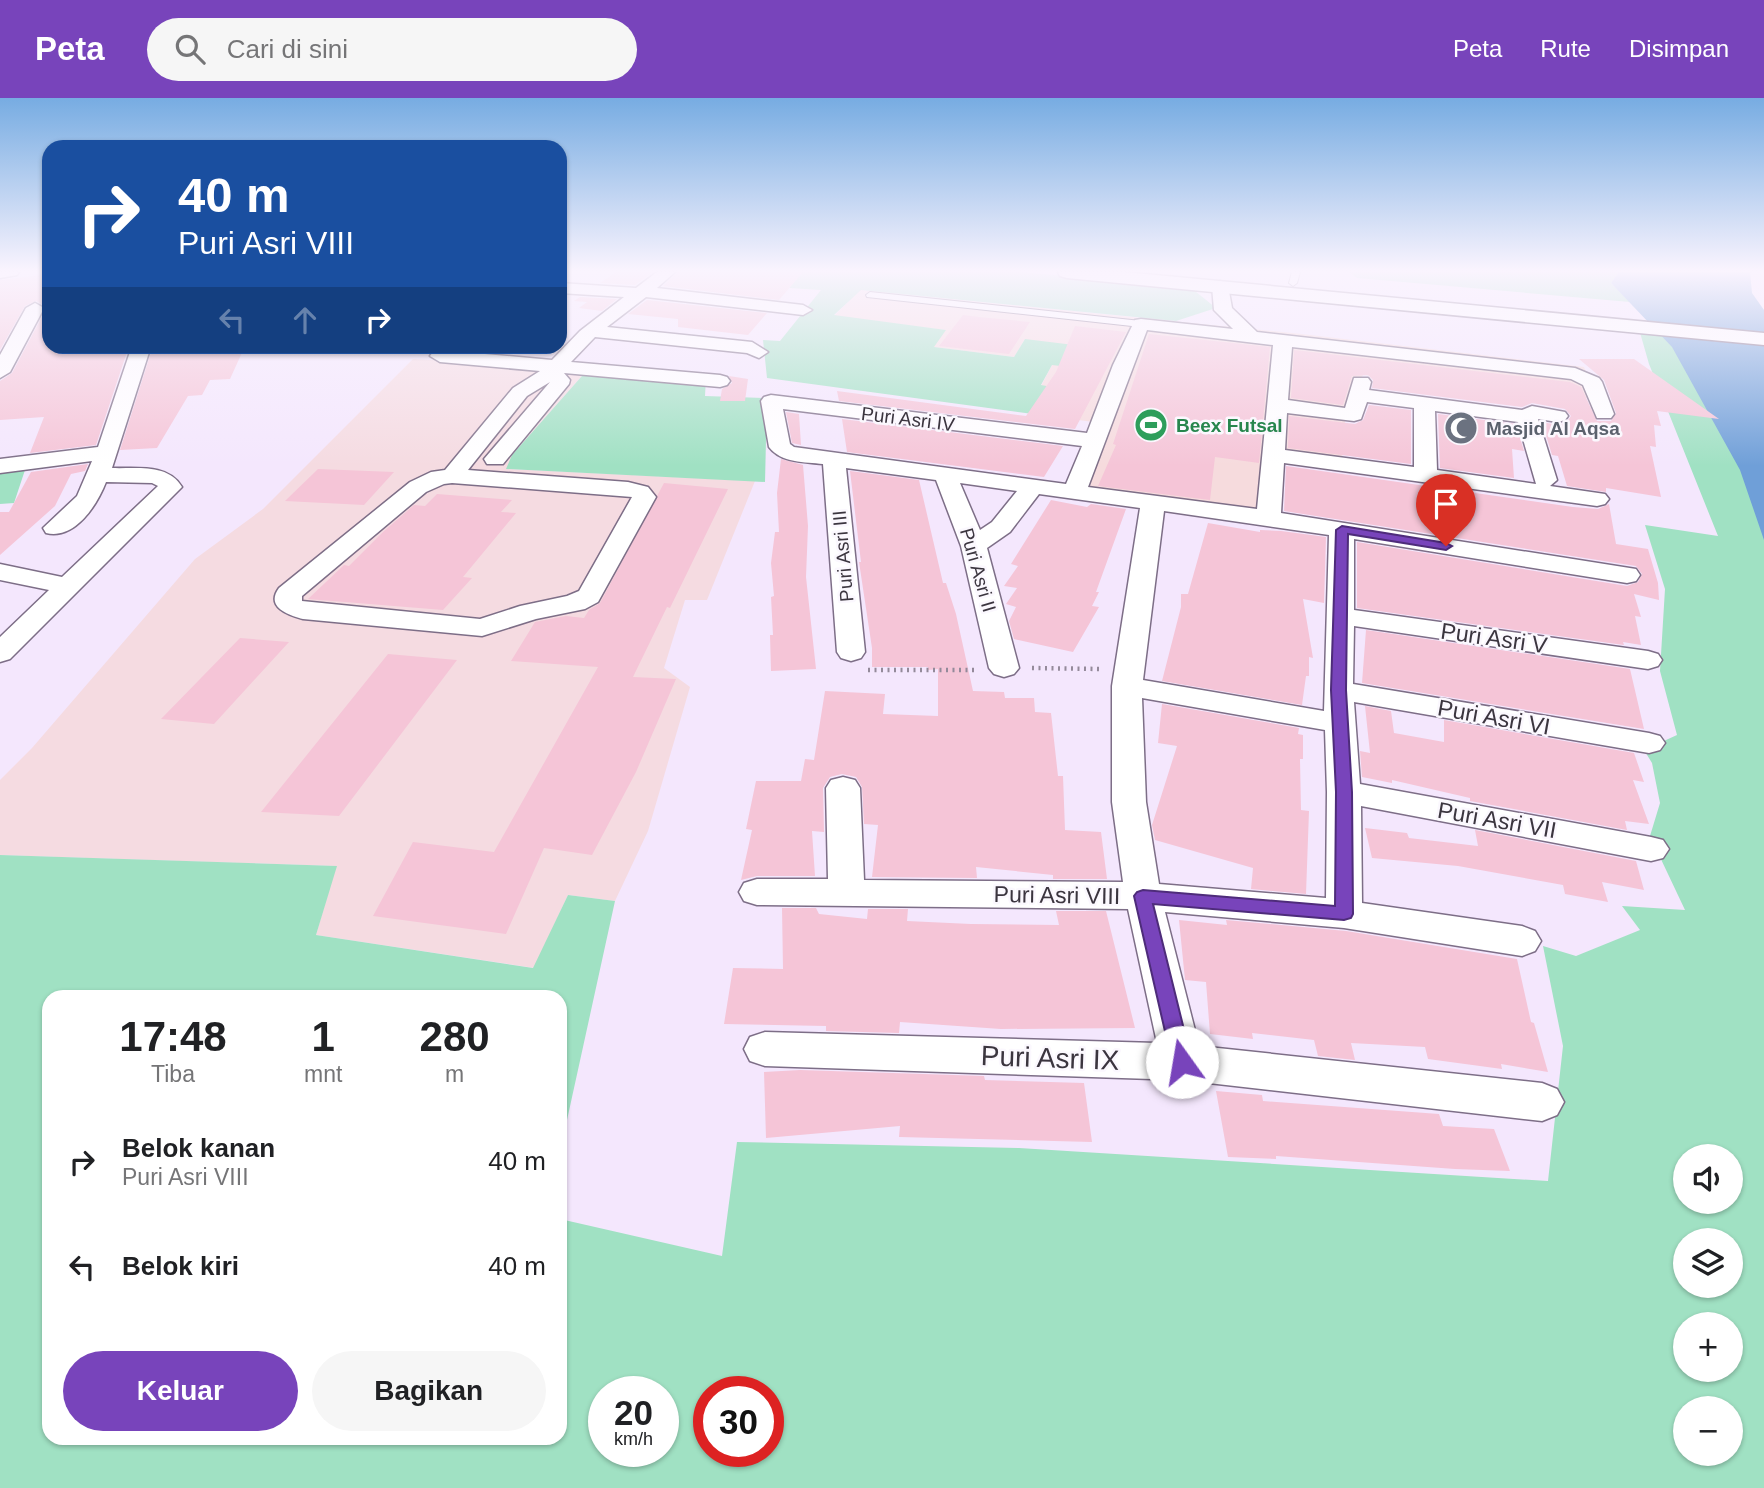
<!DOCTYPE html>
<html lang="id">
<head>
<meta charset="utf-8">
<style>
  body { margin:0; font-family:Helvetica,sans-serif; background:#f6f6f6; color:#202124; height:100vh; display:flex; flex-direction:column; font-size:26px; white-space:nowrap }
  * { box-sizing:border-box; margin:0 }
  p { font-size:23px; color:#757577 }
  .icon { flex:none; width:38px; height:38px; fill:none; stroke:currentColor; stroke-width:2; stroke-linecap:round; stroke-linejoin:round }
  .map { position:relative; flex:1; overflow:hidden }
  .drawer { position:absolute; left:42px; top:892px; width:525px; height:455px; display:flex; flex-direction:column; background:#fff; border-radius:21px; box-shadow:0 2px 5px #0004 }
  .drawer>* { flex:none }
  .hud { position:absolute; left:42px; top:42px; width:525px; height:214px; border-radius:21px; box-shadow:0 2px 5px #0004; background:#1a4fa0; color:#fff; overflow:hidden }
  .fabs { position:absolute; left:1673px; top:1046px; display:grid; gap:14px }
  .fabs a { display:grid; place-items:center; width:70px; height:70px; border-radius:50%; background:#fff; box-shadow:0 2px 5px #0004; font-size:35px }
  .speed { position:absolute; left:588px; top:1278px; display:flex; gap:14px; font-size:35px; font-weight:700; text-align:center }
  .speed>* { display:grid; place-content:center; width:91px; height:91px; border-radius:50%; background:#fff; box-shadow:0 2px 5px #0004; line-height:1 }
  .speed small { font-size:18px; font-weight:400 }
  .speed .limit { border:10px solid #d22; background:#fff; color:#111 }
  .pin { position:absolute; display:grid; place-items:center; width:60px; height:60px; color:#fff; margin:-72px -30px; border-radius:50% 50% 50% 0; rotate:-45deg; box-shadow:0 0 7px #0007 }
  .pin .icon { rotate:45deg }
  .me { position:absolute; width:77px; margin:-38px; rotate:347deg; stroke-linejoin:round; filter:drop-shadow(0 0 5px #0008) }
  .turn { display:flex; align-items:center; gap:24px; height:147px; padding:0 21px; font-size:32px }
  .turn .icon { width:91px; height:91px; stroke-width:2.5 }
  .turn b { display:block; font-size:49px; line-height:60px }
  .lanes { display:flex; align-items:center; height:66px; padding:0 21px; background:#0003; justify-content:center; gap:35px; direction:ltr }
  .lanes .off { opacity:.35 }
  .eta { display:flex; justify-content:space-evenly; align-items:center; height:119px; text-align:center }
  .eta b { font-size:42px; font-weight:800; line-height:49px }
  .button { display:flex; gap:14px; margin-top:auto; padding:14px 21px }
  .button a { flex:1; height:80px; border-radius:42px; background:#7844bb; color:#fff; font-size:28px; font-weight:800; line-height:80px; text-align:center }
  .button a+a { background:#f6f6f6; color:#202124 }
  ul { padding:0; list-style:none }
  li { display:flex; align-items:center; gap:21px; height:105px; padding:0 21px }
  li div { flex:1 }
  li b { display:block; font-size:26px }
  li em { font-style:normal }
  header { display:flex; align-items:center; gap:42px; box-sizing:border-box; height:98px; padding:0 35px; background:#7844bb; color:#fff }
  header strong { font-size:33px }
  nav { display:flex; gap:38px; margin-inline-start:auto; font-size:24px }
  .search { width:490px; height:63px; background:#f6f6f6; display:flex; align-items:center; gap:18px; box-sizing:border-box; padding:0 24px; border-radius:38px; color:#757577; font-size:26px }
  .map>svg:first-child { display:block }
  .commercial { fill:#f6dbdd }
  .education { fill:#f5dbe1 }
  .green { fill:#a0e1c3; fill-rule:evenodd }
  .water { fill:#6f9fd8 }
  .building { fill:#f5c5d7 }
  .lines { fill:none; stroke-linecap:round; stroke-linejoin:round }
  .lane-casing { stroke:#7d6e87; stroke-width:2 }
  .street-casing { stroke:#7d6e87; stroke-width:3 }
  .highway-casing { stroke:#7d6e87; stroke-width:3 }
  .path { stroke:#948a9a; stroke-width:4.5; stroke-dasharray:2 4.5; stroke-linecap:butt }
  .lane { fill:#fff; fill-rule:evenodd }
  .street { fill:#fff; fill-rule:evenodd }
  .highway { fill:#fff; fill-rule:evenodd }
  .route { fill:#7844bb; stroke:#4e2c7a; stroke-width:2 }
  .labels { text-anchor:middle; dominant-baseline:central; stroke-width:5; stroke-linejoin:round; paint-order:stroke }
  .far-street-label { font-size:19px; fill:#3b353f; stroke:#fbf8fe }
  .far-leisure-label { font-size:19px; font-weight:bold; fill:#27864d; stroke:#fbf8fe; text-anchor:start }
  .far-worship-label { font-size:19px; font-weight:bold; fill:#5b616d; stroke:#fbf8fe; text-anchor:start }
  .street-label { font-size:23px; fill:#3b353f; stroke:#fbf8fe }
  .near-street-label { font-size:28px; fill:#3b353f; stroke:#fbf8fe }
</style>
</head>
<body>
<header>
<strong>Peta</strong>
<div class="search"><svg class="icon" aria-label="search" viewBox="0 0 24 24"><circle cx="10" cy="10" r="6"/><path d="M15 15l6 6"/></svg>Cari di sini</div>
<nav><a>Peta</a><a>Rute</a><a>Disimpan</a></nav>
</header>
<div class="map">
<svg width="1764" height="1390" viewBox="0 0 1764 1390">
  <rect width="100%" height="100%" fill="#f4e7fd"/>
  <path class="commercial" d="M860,192L1293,235L1584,269L1597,301L1363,277L1346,310L1342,364L1285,356L1276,426L1065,397L1094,324L1078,322L1041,288L1052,267L1025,241L1014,259L933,249L945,232L834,218Z"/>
  <path class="education" d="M413,261L589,270L512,357L507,371L755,383L707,502H685L664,570L690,589L648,733L615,803L568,797L534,870L316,837L336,768L0,757V682L32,650L195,461L263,411Z"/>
  <path class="green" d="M802,174H1020L1190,189L1216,210L1176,223L861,192L834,217L946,232L934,249L1014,259L1025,241L1107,251L1102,273L1052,267L1041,287L1091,296L1078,322L767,280L763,242L780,243L821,192L789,190Z
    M1349,174H1619L1611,185L1630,204L1357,180Z
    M1639,231L1673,236L1764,367V1390H0V757L337,768L316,837L533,870L568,797L615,803L560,1054V900H49V1340H560V1121L722,1158L737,1044L1019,1050L1548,1083L1563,948L1543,848L1576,858L1640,832L1622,808L1685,812L1650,738L1660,705L1652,665L1644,652L1677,637L1660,573L1665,491L1645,427L1718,438L1649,266ZM1685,1059H1731V1104H1685ZM1685,1143H1731V1188H1685ZM1685,1227H1731V1272H1685ZM604,1293H663V1353H604ZM709,1293H768V1353H709ZM1685,1311H1731V1356H1685Z
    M589,270L706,280L705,298L767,300L765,384L506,371L512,357Z
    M27,366L14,405L0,406V370Z"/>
  <path class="water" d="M1619,174H1750L1752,195L1764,212V442L1740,372L1672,249L1611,185Z"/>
  <path class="building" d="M616,174H653L635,187L600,185Z
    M677,174H803L779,202L663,188Z
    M49,176V248H129L96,347L30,355L44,319L0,322V283L12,275L47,209L36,203L25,208L0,252V182Z
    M580,199L617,201L602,213L579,210L587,204L574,203Z
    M647,202L767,215L748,237L678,229V221L628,216Z
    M963,217L979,219L1030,224L1009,256L939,248Z
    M1075,228L1126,234L1075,331L839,303L837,293L1026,318L1056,274Z
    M1149,236L1270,249L1259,365L1215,359L1210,402L1098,388L1116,347L1113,346Z
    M153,248H245L230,281L210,282L202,297L188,298L157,350L120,352Z
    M1294,252L1570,284L1581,289L1597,323H1611L1616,315L1604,282L1579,261H1634L1719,321L1657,313L1661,328L1654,327L1656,349L1650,348L1661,399L1606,390V394L1567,388L1558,358L1552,357L1542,324L1558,327L1566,325L1571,318L1565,311L1532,305L1522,309L1372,290L1373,282L1368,277L1352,278L1343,307L1291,300Z
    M729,278L748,281L745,303H720L722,291L732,285Z
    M1369,307L1411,312V366L1288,350L1289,318L1355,326L1363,322Z
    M786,314L799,316L801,347L792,345Z
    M1438,316L1516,326L1524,353L1512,351L1514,380L1440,370Z
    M842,321L1063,348L1044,379L847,354Z
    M781,361L803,367L808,428L806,479L816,571L771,573L770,537H773L771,499L774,498L771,465L775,434H779L777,395Z
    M88,366L85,373L71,376L55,408L0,457V414H9L31,374Z
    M1286,368L1573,409L1598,411L1609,406L1616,446L1648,451L1658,485L1659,502L1634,496L1641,519L1635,518L1641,547L1623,544L1624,547L1357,510V444L1627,488L1638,484L1642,476L1636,468L1284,413Z
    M318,371L394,374L364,407L285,403Z
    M850,373L919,382L943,485H946L956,516L973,593L1004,594L1005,600H1034L1035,614L1051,615L1058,678H1063L1065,732L1101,734L1107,781H1053V777L976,769L977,780L872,779L878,727L864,726L862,689L856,679L842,676L830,679L823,690L824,734L812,733L815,778H757L741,782L752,732L746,731L756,683H801L805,661L814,662L825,593L885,596L883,616L938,618V571L928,572V569H872V550L859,464H861Z
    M664,385L728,391L670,510L667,509L633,579L676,581L636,674L592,757L544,750L506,836L373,818L413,744L494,754L598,569L511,563L535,524L566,518L584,520L589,512L600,505Z
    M437,396L512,402L501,414L516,415L463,479L472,480L443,512L308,501L344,467L349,468L383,434L414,407L425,408Z
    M1051,402L1087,409L1091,406L1126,411L1096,494H1099L1092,508L1099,509L1073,554L1014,541L1009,523L1016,509L1006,506L1017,490L1004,488L1018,468L1011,466Z
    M1208,425L1260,434V432L1281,433L1326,439L1324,505L1303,501L1313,560L1309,559V578H1306L1302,607L1162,583L1181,509V496H1188Z
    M1366,532L1630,571L1644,631L1362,585Z
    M240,540L289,544L214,626L161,621Z
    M388,556L457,562L339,718L261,714Z
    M1162,606L1299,630L1298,636L1303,637V661H1300L1301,712L1309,713L1306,796L1251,791L1253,770L1155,742L1152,727L1177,648L1158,645Z
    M1365,608L1391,613L1394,635L1444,644V622L1634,655L1644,684L1633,682L1649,726L1625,723L1627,732L1470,703V700L1392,682V685L1362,679L1360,653L1370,655Z
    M1365,730L1407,735L1409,740L1478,748L1475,732L1636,763L1644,792L1602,784L1608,804L1565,796L1563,787L1458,768L1372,760Z
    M782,810H816L819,816L867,821L868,811H908L907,823L971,826L1059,827L1056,813H1106L1135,930L1001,931L900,924L899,935L826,933V928L724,926L733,870L783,871Z
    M1179,822L1227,827L1226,822L1346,833L1517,861L1531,924L1534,925L1548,974L1501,966L1502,971L1428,961L1425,949L1351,945L1355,962L1318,958L1314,942L1252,935L1253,941L1210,936L1206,884L1185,882Z
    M800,972L984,978L985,982L1084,985L1092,1044L899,1039L900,1028L766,1040L764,974Z
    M1216,993L1262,997L1263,1003L1439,1016L1443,1028L1494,1031L1510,1073L1455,1071L1276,1058V1061L1228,1059Z"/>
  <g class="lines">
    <defs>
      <path id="lane" d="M1292,174H1300L1297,185L1293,188L1289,185Z
        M870,194L1141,223L1146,226L1141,229L867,199L866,197Z"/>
      <path id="street" d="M0,174H19L17,177L0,180Z
        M657,174H675L657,190L803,207L812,212L803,217L646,199L607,229L752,244L768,254L759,260L747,255L595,239L571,264L720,277L727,279L730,283L727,287L720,289L564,275L570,282L569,286L503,366H487L484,361L550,284L527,298L468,372L628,384L648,389L656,399L598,504L585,511L536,521L482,538L303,521C288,517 265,509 279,490L410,384L431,374L445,372L513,290L540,273L440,264L430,258L433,254L440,252L552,262L580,233L624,199L560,195V185L636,190ZM452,385L632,399L579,493L567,498L520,508L480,521L302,503V498L426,394L444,386Z
        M1220,183L1228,188L1232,210L1257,234L1575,270L1599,280L1602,284L1614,316L1611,320H1597L1583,287L1571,281L1292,249L1288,302L1345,310L1354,280H1368L1371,284L1369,292L1522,312L1532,308L1565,314L1568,318L1565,322L1558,324L1538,321L1557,382L1550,388L1605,396L1609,401L1605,406L1597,408L1284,365L1281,415L1636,471L1640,477L1636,483L1627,485L1354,441V512L1648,553L1658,556L1662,562L1658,568L1648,571L1354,528L1353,586L1649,635L1660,638L1665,645L1660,652L1649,655L1354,604L1360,686L1651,739L1663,742L1669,751L1663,760L1651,763L1361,708L1362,805L1522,828L1535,833L1541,843L1535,853L1522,858L1344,830L1165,814L1199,948L1542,985L1557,991L1564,1004L1557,1017L1542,1023L1182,982L765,968L750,963L744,951L750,939L765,934L1157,945L1128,811L757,807L744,803L739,794L744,785L757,781H828L826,690L831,682L843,679L855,682L860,690L864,782L1123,784L1112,704V588L1140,410L1039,396L1010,434L987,450L1019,570L1014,576L1004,579L994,576L989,570L961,448L936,382L846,370L865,554L861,560L851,563L841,560L837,554L823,366C805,364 781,365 769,349L761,303L764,299L771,297L1087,335L1113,267L1135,222L1141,221L1233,231L1214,212L1212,188ZM1147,232L1273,247L1257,411L1088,389ZM1367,304L1414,310V369L1285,352L1287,315L1354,323L1361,321ZM783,311L1082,348L1066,386L794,349L790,346ZM1435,313L1518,324L1536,386L1437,372ZM960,385L1017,393L992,424L980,432ZM1164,413L1329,437L1324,613L1143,582ZM1142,600L1325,632L1327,694L1326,800L1159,786L1146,704Z
        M35,205L44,210L10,274L0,280V257L26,210Z
        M132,248H151L112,370C136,371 168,365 182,389L10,561L0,564V539L49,492L0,482V466L62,479L158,388L152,385L106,384C97,407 75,442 46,435L43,430L77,398L92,363L0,375V361L98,349Z"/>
      <path id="highway" d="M1058,174H1124L1764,235V247L1067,180L1060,178Z"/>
    </defs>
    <use href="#lane" class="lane-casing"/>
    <use href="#street" class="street-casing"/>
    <use href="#highway" class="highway-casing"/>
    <path class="path" d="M1032,570L1100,571
      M868,572H975"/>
    <use href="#lane" class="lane"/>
    <use href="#street" class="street"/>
    <use href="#highway" class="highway"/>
  </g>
  <linearGradient id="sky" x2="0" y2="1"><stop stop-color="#77ace2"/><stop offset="0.47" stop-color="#faf4fe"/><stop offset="1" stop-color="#faf4fe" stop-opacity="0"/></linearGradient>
  <rect width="1764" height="368" fill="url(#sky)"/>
  <path class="route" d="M1342,428L1446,445L1452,448L1446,452L1348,436L1346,592L1352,694L1353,816L1351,820L1344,822L1153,806L1192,964L1189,970L1182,973L1175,970L1172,964L1134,798L1137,794L1143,792L1335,808L1336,694L1331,592L1336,432Z"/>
  <defs>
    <symbol id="stadium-disc" viewBox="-11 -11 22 22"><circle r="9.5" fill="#2e9e5b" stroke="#fbf8fe"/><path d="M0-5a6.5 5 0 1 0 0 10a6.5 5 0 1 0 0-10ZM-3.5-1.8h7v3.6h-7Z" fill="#fff"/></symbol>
    <symbol id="mosque-disc" viewBox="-11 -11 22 22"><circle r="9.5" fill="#6b7280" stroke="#fbf8fe"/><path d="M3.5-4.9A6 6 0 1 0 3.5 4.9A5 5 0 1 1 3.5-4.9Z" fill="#fff"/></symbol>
  </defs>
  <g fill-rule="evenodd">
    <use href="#stadium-disc" x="1132" y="308" width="38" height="38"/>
    <use href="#mosque-disc" x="1442" y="311" width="38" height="38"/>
  </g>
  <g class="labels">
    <g class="far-street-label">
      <text transform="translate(908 321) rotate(7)">Puri Asri IV</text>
      <text transform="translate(843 458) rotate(-95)">Puri Asri III</text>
      <text transform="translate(978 472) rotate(74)">Puri Asri II</text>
    </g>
    <g class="far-leisure-label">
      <text x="1176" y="327">Beex Futsal</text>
    </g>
    <g class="far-worship-label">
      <text x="1486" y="330">Masjid Al Aqsa</text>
    </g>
    <g class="street-label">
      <text transform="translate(1494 540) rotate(8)">Puri Asri V</text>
      <text transform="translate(1494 619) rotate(10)">Puri Asri VI</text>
      <text transform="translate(1497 722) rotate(10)">Puri Asri VII</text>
      <text transform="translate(1057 797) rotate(1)">Puri Asri VIII</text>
    </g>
    <g class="near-street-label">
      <text transform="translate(1050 960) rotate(2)">Puri Asri IX</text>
    </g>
  </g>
</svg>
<div class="fabs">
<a><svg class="icon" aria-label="sound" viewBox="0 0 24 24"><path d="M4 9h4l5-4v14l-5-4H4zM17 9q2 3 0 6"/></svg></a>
<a><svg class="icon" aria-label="layers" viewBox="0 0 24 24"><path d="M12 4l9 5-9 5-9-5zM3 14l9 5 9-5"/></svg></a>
<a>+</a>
<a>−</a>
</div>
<div class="speed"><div>20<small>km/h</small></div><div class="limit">30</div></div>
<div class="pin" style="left:1446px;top:448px;background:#d93025"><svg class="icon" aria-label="arrive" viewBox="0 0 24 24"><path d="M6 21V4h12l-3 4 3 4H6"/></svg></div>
<svg class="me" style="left:1182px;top:964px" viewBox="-20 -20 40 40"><circle r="19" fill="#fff"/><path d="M0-13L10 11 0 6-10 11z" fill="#7844bb"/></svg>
<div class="hud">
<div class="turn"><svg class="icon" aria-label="right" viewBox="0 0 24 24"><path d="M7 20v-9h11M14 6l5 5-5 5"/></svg><div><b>40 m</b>Puri Asri VIII</div></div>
<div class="lanes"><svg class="icon off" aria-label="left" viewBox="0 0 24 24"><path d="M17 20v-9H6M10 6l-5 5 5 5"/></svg><svg class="icon off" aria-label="ahead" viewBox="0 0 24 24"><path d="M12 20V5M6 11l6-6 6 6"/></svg><svg class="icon" aria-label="right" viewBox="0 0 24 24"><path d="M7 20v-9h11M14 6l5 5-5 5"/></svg></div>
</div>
<section class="drawer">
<div class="eta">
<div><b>17:48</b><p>Tiba</p></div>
<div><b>1</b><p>mnt</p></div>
<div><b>280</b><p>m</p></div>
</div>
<ul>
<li><svg class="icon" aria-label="right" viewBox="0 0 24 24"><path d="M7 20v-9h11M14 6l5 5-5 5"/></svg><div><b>Belok kanan</b><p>Puri Asri VIII</p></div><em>40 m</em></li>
<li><svg class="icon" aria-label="left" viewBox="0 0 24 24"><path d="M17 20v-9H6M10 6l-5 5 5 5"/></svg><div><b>Belok kiri</b></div><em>40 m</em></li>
</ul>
<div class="button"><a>Keluar</a><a>Bagikan</a></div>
</section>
</div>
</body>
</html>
